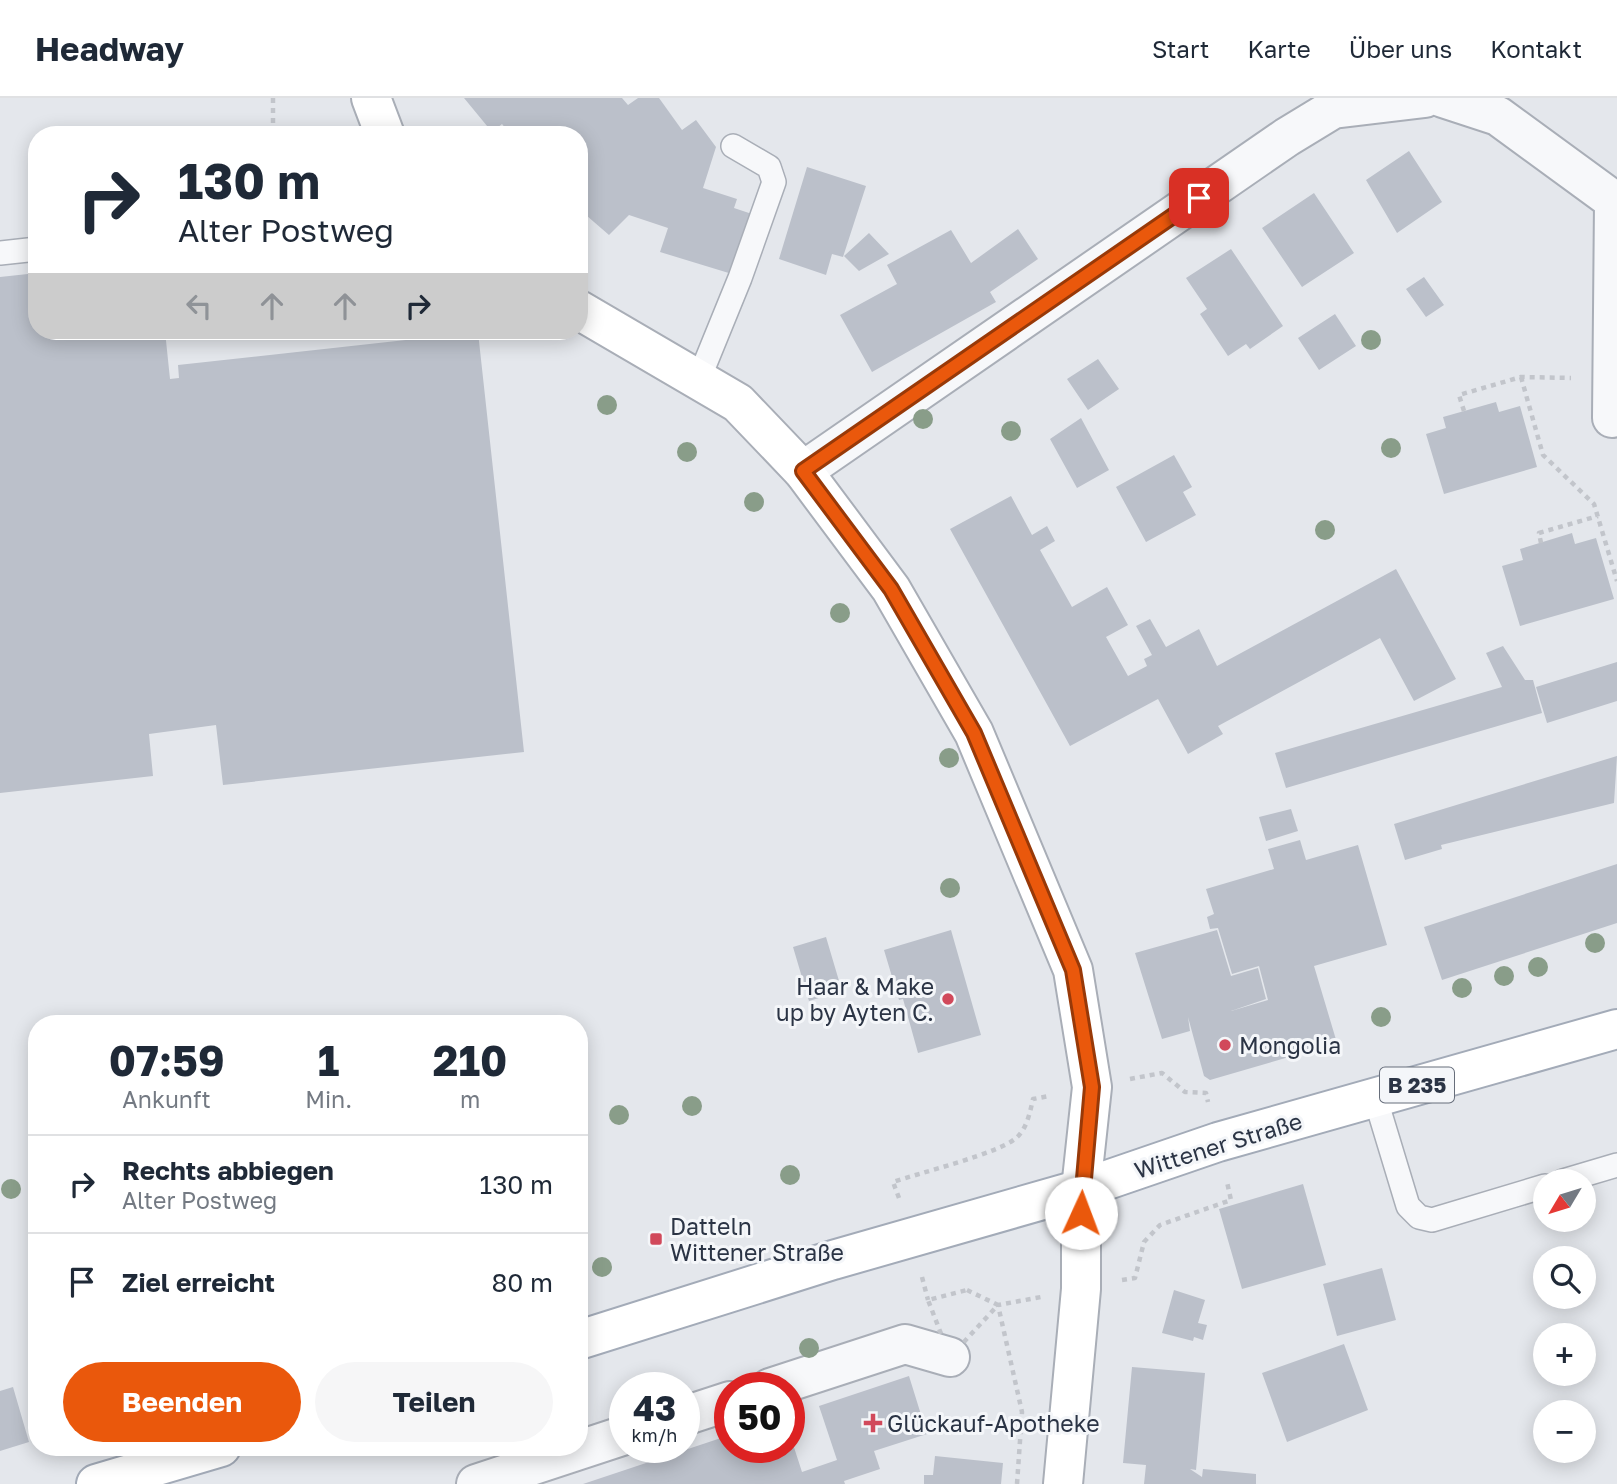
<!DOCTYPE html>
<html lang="de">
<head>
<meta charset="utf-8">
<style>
  body { margin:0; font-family:"Golos Text",sans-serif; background:#f6f6f7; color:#1f2937; height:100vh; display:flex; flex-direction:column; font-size:26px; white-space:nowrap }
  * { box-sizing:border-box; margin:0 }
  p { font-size:23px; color:#747a83 }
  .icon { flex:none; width:38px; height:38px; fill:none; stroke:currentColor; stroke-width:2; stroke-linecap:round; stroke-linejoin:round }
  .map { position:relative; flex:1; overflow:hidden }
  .panel { position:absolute; left:28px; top:917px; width:560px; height:441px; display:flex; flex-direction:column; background:#fff; border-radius:28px; box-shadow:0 4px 18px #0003 }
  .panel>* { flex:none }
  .hud { position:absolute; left:28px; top:28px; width:560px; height:214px; border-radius:28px; box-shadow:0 4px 18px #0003; background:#fff; color:#1f2937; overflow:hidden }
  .needle { width:46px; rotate:232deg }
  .fabs { position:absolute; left:1533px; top:1071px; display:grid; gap:14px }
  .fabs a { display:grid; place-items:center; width:63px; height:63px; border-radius:50%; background:#fff; box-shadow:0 4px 18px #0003; font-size:35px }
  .speed { position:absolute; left:609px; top:1274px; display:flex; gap:14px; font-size:35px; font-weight:700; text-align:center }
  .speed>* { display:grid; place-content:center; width:91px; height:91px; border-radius:50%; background:#fff; box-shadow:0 4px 18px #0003; line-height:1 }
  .speed small { font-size:18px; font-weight:400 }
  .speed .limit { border:10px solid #d22; background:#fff; color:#111 }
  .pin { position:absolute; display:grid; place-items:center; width:60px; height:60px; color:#fff; margin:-30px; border-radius:14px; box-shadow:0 4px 10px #0006 }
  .me { position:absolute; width:77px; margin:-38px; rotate:2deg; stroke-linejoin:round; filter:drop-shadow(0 0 5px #0008) }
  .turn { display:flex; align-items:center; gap:24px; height:147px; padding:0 35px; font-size:32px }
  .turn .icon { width:91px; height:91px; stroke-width:2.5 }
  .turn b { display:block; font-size:49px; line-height:60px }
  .lanes { display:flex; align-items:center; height:66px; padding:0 35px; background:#0003; justify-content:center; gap:35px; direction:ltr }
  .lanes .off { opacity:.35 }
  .eta { display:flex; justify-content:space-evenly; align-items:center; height:119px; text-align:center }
  .eta b { font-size:42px; font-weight:700; line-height:49px }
  .cta { display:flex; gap:14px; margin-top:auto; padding:14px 35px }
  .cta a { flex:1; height:80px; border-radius:42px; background:#ea580c; color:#fff; font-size:28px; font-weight:700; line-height:80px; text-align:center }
  .cta a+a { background:#f6f6f7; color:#1f2937 }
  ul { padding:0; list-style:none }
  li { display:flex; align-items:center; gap:21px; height:98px; padding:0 35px; border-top:2px solid #e0e1e3 }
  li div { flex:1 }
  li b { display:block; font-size:26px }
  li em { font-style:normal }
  header { display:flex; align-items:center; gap:42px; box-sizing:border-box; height:98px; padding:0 35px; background:#fff; border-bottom:2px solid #e0e1e3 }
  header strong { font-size:33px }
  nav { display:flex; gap:38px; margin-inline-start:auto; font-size:24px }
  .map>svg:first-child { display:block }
  .building { fill:#bbc0ca }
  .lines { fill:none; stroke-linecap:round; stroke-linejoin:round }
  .service-casing { stroke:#a9aeb7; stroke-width:26 }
  .minor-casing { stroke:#a9aeb7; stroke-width:42 }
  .secondary-casing { stroke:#a9aeb7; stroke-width:42 }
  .primary-casing { stroke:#a3abb8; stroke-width:42 }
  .path { stroke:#c2c5cb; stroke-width:4.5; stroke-dasharray:5 5; stroke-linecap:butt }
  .service { stroke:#f7f8fa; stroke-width:23 }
  .minor { stroke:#f7f8fa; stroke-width:38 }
  .secondary { stroke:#fff; stroke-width:38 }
  .primary { stroke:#fff; stroke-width:38 }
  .tree { fill:#899d89 }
  .route-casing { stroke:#983908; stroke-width:18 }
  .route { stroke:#ea580c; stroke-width:12 }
  .poi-dot { fill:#d1495b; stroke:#f4f6f9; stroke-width:2.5 }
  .labels { text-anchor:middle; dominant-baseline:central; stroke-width:6; stroke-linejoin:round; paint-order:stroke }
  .shield { fill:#f4f6f9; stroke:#676e7b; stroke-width:2 }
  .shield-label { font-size:21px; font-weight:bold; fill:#2b3445 }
  .poi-label { font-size:23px; fill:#2b3445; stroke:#f4f6f9; text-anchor:start }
  .street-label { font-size:23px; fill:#2b3445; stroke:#f4f6f9 }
</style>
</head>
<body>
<header>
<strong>Headway</strong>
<nav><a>Start</a><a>Karte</a><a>Über uns</a><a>Kontakt</a></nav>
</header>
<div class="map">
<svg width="1617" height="1386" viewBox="0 0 1617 1386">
  <rect width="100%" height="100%" fill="#e4e7ec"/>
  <path class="building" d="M464,0H622L628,7L638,0H659L682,32L696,22L716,49L703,90L737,101L734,110L752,116L732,176L660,154L668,130L629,117L609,137L579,111V37H511L502,26L492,34Z
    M1409,53L1442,104L1397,135L1366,82Z
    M807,69L866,88L843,159L832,156L826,177L779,161Z
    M1314,95L1354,155L1302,189L1262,130Z
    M1018,131L1038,161L990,194L996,204L872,274L840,217L897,186L887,167L951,132L971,165Z
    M869,135L889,156L859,173L844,158Z
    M1231,151L1283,228L1250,251L1246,246L1228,258L1200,216L1207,211L1186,180Z
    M37,175V233H165L170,281L179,280L178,267L478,234L524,654L223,687L216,627L149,636L153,678L0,695V179Z
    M1424,179L1444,207L1426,219L1406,191Z
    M1335,216L1356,248L1319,272L1298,240Z
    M1098,261L1119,291L1088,312L1067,281Z
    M1496,304L1499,314L1520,308L1537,369L1444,396L1426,336L1446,330L1443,319Z
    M1081,320L1109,372L1077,390L1050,341Z
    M1174,357L1192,389L1183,394L1196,417L1146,444L1116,389Z
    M1011,398L1032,437L1047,428L1055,443L1040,452L1072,509L1107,489L1128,527L1106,539L1128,578L1147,568L1144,561L1152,557L1136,528L1150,521L1166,549L1199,531L1217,568L1396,471L1456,581L1414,603L1380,540L1218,628L1223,636L1188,656L1158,601L1070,648L950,431Z
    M1572,435L1575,446L1596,440L1614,501L1520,528L1502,468L1523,462L1520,451Z
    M1503,548L1525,582H1533L1542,615L1286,690L1275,655L1502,589L1486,555Z
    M1617,564V603L1547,625L1536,589Z
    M1617,658L1614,705L1441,747L1442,751L1405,762L1394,726Z
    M1291,711L1298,733L1266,743L1259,719Z
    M1300,742L1306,762L1358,747L1387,847L1314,868L1337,945L1210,982L1204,978L1188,919L1190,933L1162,941L1135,855L1217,832L1231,878L1258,870L1266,901L1231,913L1268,902L1259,868L1232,876L1218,830L1210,831L1207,819L1214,816L1206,791L1274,771L1268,751Z
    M1617,766V825L1442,882L1424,829Z
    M951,832L981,937L918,955L903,901L899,902L884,852Z
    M826,839L842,893L809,903L793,849Z
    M1303,1086L1326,1167L1242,1191L1219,1111Z
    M1382,1170L1396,1222L1337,1238L1323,1186Z
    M1174,1192L1205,1202L1198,1225L1207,1227L1203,1242L1194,1239L1193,1243L1162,1235Z
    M1344,1246L1368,1312L1287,1344L1262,1275Z
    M1132,1269L1205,1275L1196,1372L1190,1371L1202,1379L1203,1371L1256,1376V1386H1144L1146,1367L1123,1365Z
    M909,1278L927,1336L874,1353L880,1371L844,1383L845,1386H583L730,1337V1349H789L790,1337L802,1374L837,1362L819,1308Z
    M13,1289L29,1344L0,1353V1293Z
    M935,1358L1003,1365L1001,1386H924V1377H933Z"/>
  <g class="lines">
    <defs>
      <path id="service" d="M0,155L37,151
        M698,283L740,180L774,84L769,69L733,48
        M1375,999L1408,1108L1419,1119L1432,1122L1545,1088
        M1563,1083L1617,1067"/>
      <path id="minor" d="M1443,0L1498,18L1617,105
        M1612,320L1614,105
        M803,373L1287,39L1333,11L1425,0
        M770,1290L905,1246L950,1259
        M684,1318L730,1303
        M476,1386L625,1337"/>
      <path id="secondary" d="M371,0L385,37
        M579,212L738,305L803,373L891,491L974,635L1073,872L1092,989L1081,1091V1191L1063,1386"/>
      <path id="primary" d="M579,1242L833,1162L1081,1091L1218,1044L1617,931
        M96,1386L221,1349"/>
    </defs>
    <use href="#service" class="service-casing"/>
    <use href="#minor" class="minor-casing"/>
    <use href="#secondary" class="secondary-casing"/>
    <use href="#primary" class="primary-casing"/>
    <path class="path" d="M273,0V36L341,31
      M1521,279L1543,357L1594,406L1617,483
      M1464,313L1459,297L1521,279L1571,280
      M1541,445L1539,435L1598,418
      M1130,981L1162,975L1185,994L1206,995L1208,1004
      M899,1100L893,1084C919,1075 1000,1055 1016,1040C1027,1031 1030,1014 1033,1001L1049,998
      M922,1179L928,1202
      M1122,1182L1135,1180L1144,1144L1160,1127L1231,1102L1227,1084
      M967,1192L998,1207L950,1259L928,1202Z
      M1017,1386L1022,1314L998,1207L1041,1199"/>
    <use href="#service" class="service"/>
    <use href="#minor" class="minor"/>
    <use href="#secondary" class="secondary"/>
    <use href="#primary" class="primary"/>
  </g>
  <g class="tree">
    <circle cx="1371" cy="242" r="10"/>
    <circle cx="607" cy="307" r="10"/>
    <circle cx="923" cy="321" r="10"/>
    <circle cx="1011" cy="333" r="10"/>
    <circle cx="1391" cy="350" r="10"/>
    <circle cx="687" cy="354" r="10"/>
    <circle cx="754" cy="404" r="10"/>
    <circle cx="1325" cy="432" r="10"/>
    <circle cx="840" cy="515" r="10"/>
    <circle cx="949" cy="660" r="10"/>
    <circle cx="950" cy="790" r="10"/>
    <circle cx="1595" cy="845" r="10"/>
    <circle cx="1538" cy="869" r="10"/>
    <circle cx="1504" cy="878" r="10"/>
    <circle cx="1462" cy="890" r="10"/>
    <circle cx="1381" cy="919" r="10"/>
    <circle cx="692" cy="1008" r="10"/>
    <circle cx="619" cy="1017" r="10"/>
    <circle cx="790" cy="1077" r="10"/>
    <circle cx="11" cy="1091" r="10"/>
    <circle cx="602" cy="1169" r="10"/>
    <circle cx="809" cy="1250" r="10"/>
  </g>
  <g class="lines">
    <defs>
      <path id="route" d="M1081,1115L1092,989L1073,872L974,635L891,491L803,373L1199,100"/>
    </defs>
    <use href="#route" class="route-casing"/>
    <use href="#route" class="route"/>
  </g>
  <g class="poi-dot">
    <circle cx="948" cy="901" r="7"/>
    <circle cx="1225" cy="947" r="7"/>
    <rect x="649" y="1134" width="14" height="14" rx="3.5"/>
    <path d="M869.5 1314.5h7v7h7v7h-7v7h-7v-7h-7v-7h7z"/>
  </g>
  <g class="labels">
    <rect class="shield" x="1380" y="969.5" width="74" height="35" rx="5"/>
    <g class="shield-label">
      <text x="1417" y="987">B 235</text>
    </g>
    <g class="poi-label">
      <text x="934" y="888" text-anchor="end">Haar &amp; Make<tspan x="934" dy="26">up by Ayten C.</tspan></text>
      <text x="1239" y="947">Mongolia</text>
      <text x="670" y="1128">Datteln<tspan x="670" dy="26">Wittener Straße</tspan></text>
      <text x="887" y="1325">Glückauf-Apotheke</text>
    </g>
    <g class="street-label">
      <text transform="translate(1218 1047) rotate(-17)">Wittener Straße</text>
    </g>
  </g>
</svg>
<div class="fabs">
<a><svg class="needle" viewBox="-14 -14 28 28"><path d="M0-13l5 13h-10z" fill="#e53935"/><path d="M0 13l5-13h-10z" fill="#747a83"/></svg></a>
<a><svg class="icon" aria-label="search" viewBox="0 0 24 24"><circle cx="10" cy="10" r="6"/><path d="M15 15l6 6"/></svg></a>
<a>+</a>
<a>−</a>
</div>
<div class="speed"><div>43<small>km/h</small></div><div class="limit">50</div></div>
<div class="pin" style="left:1199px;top:100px;background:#d93025"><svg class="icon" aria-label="arrive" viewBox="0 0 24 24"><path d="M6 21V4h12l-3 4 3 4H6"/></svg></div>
<svg class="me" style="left:1081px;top:1115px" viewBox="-20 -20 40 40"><circle r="19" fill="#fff"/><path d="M0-13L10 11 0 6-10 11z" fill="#ea580c"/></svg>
<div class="hud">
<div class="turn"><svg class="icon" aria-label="right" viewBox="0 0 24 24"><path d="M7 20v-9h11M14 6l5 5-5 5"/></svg><div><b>130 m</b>Alter Postweg</div></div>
<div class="lanes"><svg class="icon off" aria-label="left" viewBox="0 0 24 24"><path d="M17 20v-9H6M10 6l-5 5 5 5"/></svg><svg class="icon off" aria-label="ahead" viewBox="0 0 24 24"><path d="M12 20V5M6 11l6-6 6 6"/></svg><svg class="icon off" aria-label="ahead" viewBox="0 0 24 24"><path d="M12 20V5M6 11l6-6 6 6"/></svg><svg class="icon" aria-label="right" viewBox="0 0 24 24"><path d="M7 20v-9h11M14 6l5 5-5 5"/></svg></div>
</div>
<section class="panel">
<div class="eta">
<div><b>07:59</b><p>Ankunft</p></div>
<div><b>1</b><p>Min.</p></div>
<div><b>210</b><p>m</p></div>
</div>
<ul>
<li><svg class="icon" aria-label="right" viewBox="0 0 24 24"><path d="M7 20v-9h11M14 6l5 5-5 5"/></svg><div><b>Rechts abbiegen</b><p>Alter Postweg</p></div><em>130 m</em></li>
<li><svg class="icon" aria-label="arrive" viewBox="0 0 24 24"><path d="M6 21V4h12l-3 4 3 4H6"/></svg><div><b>Ziel erreicht</b></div><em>80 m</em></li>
</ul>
<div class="cta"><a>Beenden</a><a>Teilen</a></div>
</section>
</div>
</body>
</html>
